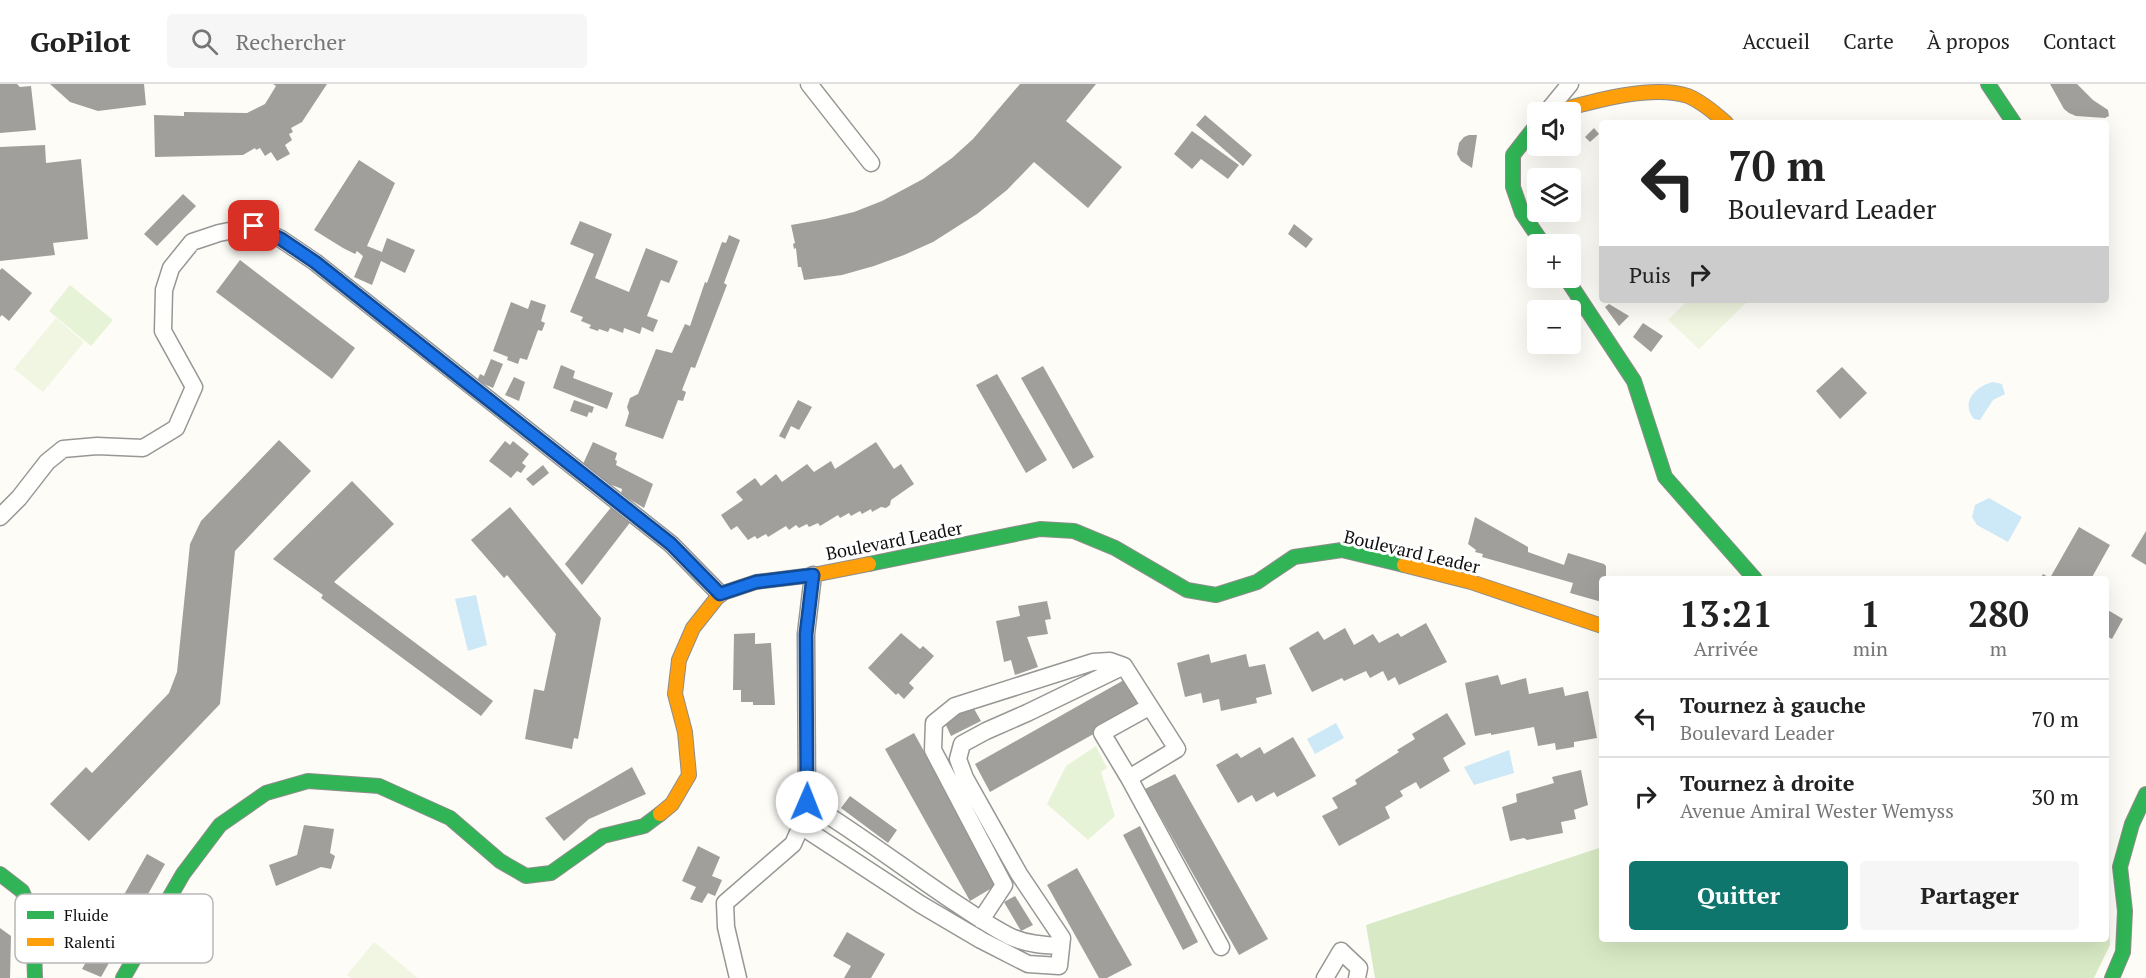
<!DOCTYPE html>
<html lang="fr">
<head>
<meta charset="utf-8">
<style>
  body { margin:0; font-family:"PT Serif",serif; background:#f6f6f6; color:#222; height:100vh; display:flex; flex-direction:column; font-size:22px; white-space:nowrap }
  * { box-sizing:border-box; margin:0 }
  p { font-size:20px; color:#767676 }
  .icon { flex:none; width:33px; height:33px; fill:none; stroke:currentColor; stroke-width:2; stroke-linecap:round; stroke-linejoin:round }
  .map { position:relative; flex:1; overflow:hidden }
  .panel { position:absolute; left:1599px; top:492px; width:510px; height:366px; display:flex; flex-direction:column; background:#fff; border-radius:6px; box-shadow:0 6px 24px #0002 }
  .panel>* { flex:none }
  .guide { position:absolute; left:1599px; top:36px; width:510px; height:183px; border-radius:6px; box-shadow:0 6px 24px #0002; background:#fff; color:#222; overflow:hidden }
  .controls { position:absolute; left:1527px; top:18px; display:grid; gap:12px }
  .controls a { display:grid; place-items:center; width:54px; height:54px; border-radius:6px; background:#fff; box-shadow:0 6px 24px #0002; font-size:30px }
  .pin { position:absolute; display:grid; place-items:center; width:51px; height:51px; color:#fff; margin:-26px; border-radius:12px; box-shadow:0 3px 9px #0006 }
  .me { position:absolute; width:66px; margin:-33px; rotate:1deg; stroke-linejoin:round; filter:drop-shadow(0 0 4px #0008) }
  .turn { display:flex; align-items:center; gap:21px; height:126px; padding:0 30px; font-size:27px }
  .turn .icon { width:78px; height:78px; stroke-width:2.5 }
  .turn b { display:block; font-size:42px; line-height:51px }
  .then { display:flex; align-items:center; height:57px; padding:0 30px; background:#0003; gap:12px; font-size:22px }
  .eta { display:flex; justify-content:space-evenly; align-items:center; height:102px; text-align:center }
  .eta b { font-size:36px; font-weight:700; line-height:42px }
  .action { display:flex; gap:12px; margin-top:auto; padding:12px 30px }
  .action a { flex:1; height:69px; border-radius:6px; background:#0f766e; color:#fff; font-size:24px; font-weight:700; line-height:69px; text-align:center }
  .action a+a { background:#f6f6f6; color:#222 }
  ul { padding:0; list-style:none }
  li { display:flex; align-items:center; gap:18px; height:78px; padding:0 30px; border-top:2px solid #e0e0e0 }
  li div { flex:1 }
  li b { display:block; font-size:22px }
  li em { font-style:normal }
  header { display:flex; align-items:center; gap:36px; box-sizing:border-box; height:84px; padding:0 30px; background:#fff; border-bottom:2px solid #e0e0e0 }
  header strong { font-size:28px }
  nav { display:flex; gap:33px; margin-inline-start:auto; font-size:21px }
  .search { width:420px; height:54px; background:#f6f6f6; display:flex; align-items:center; gap:15px; box-sizing:border-box; padding:0 21px; border-radius:6px; color:#767676; font-size:22px }
  .map>svg:first-child { display:block }
  .green { fill:#e7f3d7 }
  .forest { fill:#d8eac5 }
  .pitch { fill:#f0f6e1 }
  .water { fill:#cde8f7 }
  .building { fill:#a19f9c }
  .lines { fill:none; stroke-linecap:round; stroke-linejoin:round }
  .street-casing { stroke:#979795; stroke-width:19 }
  .fast-casing { stroke:#8e8d8b; stroke-width:16 }
  .slow-casing { stroke:#8e8d8b; stroke-width:16 }
  .street { stroke:#fffffe; stroke-width:16 }
  .fast { stroke:#30b455; stroke-width:14 }
  .slow { stroke:#ff9f0a; stroke-width:14 }
  .route-casing { stroke:#114b97; stroke-width:15 }
  .route { stroke:#1a73e8; stroke-width:10 }
  .labels { text-anchor:middle; dominant-baseline:central; stroke-width:6; stroke-linejoin:round; paint-order:stroke }
  .street-label { font-size:18px; fill:#111; stroke:#fff }
  .key { fill:#fff; stroke:#b8b8b8; stroke-width:1.5 }
  .key-label { font-size:16px; fill:#111 }
</style>
</head>
<body>
<header>
<strong>GoPilot</strong>
<div class="search"><svg class="icon" aria-label="search" viewBox="0 0 24 24"><circle cx="10" cy="10" r="6"/><path d="M15 15l6 6"/></svg>Rechercher</div>
<nav><a>Accueil</a><a>Carte</a><a>À propos</a><a>Contact</a></nav>
</header>
<div class="map">
<svg width="2146" height="894" viewBox="0 0 2146 894">
  <rect width="100%" height="100%" fill="#fdfcf7"/>
  <path class="green" d="M70,201L113,236L91,262L49,227Z
    M1096,662L1107,684L1101,688L1115,732L1088,756L1047,720L1066,682Z"/>
  <path class="forest" d="M2106,754L2110,861L2094,894H1375L1366,841L1602,763V855H2106Z"/>
  <path class="pitch" d="M1688,216H1749L1699,265L1668,236Z
    M56,234L84,258L43,308L14,285Z
    M374,858L418,894H351L347,891Z"/>
  <path class="water" d="M1993,298L2002,300L2005,310L1993,316L1980,336L1974,335C1960,318 1976,302 1993,298Z
    M1989,414L2022,433L2008,458L1977,441L1972,433L1975,421Z
    M476,511L487,561L468,567L455,515Z
    M1336,639L1344,654L1315,670L1307,655Z
    M1509,666L1514,689L1474,701L1464,683Z"/>
  <path class="building" d="M0,0H17L20,3L31,2L36,46L0,49Z
    M50,0H144L146,21L98,27L70,18Z
    M273,0H327L302,38L291,44L293,48L289,50L292,56L285,61L290,70L277,77L271,68L265,72L260,64L256,66L255,64L243,71L155,73L154,31L184,32V28L247,29L265,20L276,2Z
    M1020,0H1096L1066,37L1122,83L1088,124L1034,78L1007,106L977,130L933,158L904,171L874,182L842,191L804,196L801,183H798L796,164L794,165L793,160L795,159L791,141L825,135L854,128L882,117L923,95L952,74L973,55Z
    M2050,0H2077L2093,16L2108,26L2109,32L2105,34L2076,32L2069,29L2064,25Z
    M1205,31L1252,71L1243,82L1196,41Z
    M1594,44L1599,50L1590,58L1585,53Z
    M1192,47L1239,81L1228,95L1201,75L1192,85L1174,70Z
    M1469,51H1477L1472,84L1461,77L1457,70L1459,59L1464,53Z
    M45,61L46,79L81,75L88,155L53,159L55,171L0,177V63Z
    M359,76L395,99L367,162L382,168L387,154L415,166L405,189L381,177L372,201L354,193L363,172L357,167L355,170L343,164L314,146Z
    M183,110L196,122L157,162L144,150Z
    M580,137L612,150L595,194L629,208L646,164L678,177L669,199L661,196L647,232L658,236L653,248L642,243L640,250L624,244L623,249L610,244L608,248L599,245L598,247L589,244L591,241L581,237L583,233L570,228L594,170L570,160Z
    M1294,140L1313,155L1306,164L1288,150Z
    M729,151L740,156L724,199L727,201L695,284L691,283L682,306L686,308L683,317L678,316L663,355L625,342L629,329L627,323L630,314L638,310L656,265L672,269L685,240L690,242L705,198L707,199L722,158L726,159Z
    M240,176L355,264L332,295L216,208Z
    M2,184L32,209L9,237L2,231L0,233V186Z
    M531,216L546,221L541,237L545,239L542,247L538,246L527,276L520,274L518,280L507,276L508,273L493,267L511,218L528,225Z
    M1609,220L1629,232L1619,242L1605,223Z
    M1643,239L1663,252L1651,268L1633,253Z
    M491,275L503,280L493,304L477,297L480,290L484,292Z
    M561,281L575,287L573,294L613,309L607,325L553,304Z
    M1043,282L1094,373L1073,385L1021,294Z
    M1842,283L1867,309L1840,335L1816,307Z
    M997,290L1047,376L1026,389L976,301Z
    M514,293L525,298L519,317L505,311Z
    M574,316L594,323L592,329L589,328L587,333L570,327Z
    M798,316L812,323L799,346L791,342L785,355L779,352Z
    M279,356L311,387L235,467L220,620L89,757L50,720L86,683L92,689L169,609L177,588L190,460L201,437Z
    M505,357L510,361L513,357L529,370L522,379L526,382L521,389L517,387L511,394L489,377Z
    M593,358L617,369L615,376L617,377L616,381L653,400L644,424L621,410L622,405L607,399L583,380Z
    M876,358L894,385L901,380L914,400L891,416L890,421L886,424L881,423L872,428L871,425L862,430L860,427L851,432L849,429L840,434L838,431L820,442L818,439L809,443L807,440L799,444L796,441L789,446L786,442L768,453L766,450L757,455L755,452L748,456L737,442L731,446L721,431L743,416L736,408L755,394L761,402L776,390L782,398L807,380L814,388L831,377L835,385Z
    M543,381L549,389L533,402L526,395Z
    M352,397L394,440L334,498L493,617L481,632L321,514L323,511L273,475Z
    M613,421L632,436L582,501L565,480Z
    M510,423L601,534L578,655L574,654L572,665L525,655L534,605L544,607L556,550L507,491L504,494L471,456Z
    M1475,433L1528,463V468L1564,481L1568,469L1604,480L1606,482V495H1602V518L1570,509L1573,499L1482,473L1483,470L1475,468L1476,466L1468,460Z
    M2079,443L2110,461L2091,495H2040L2043,490L2050,494Z
    M2146,447V481L2131,472Z
    M1047,517L1051,535L1045,536L1048,550L1027,553L1038,583L1015,591L1011,576L1004,578L996,537L1020,532L1018,522Z
    M2106,525L2123,535L2112,555L2106,552Z
    M1426,539L1447,578L1399,601L1395,593L1388,597L1383,587L1370,594L1366,587L1344,597L1342,594L1312,608L1289,564L1318,547L1324,556L1345,544L1354,561L1373,550L1379,559L1398,549L1401,553Z
    M755,549V560L771,559L775,621H753V618H741V606H733L734,550Z
    M901,549L920,565L923,562L934,572L909,599L914,604L904,615L898,609L896,611L868,584Z
    M1209,570L1211,579L1246,570L1249,583L1265,580L1272,610L1256,614L1257,619L1221,627L1219,615L1203,619L1201,609L1185,613L1177,579Z
    M1498,591L1501,601L1526,594L1529,610L1563,603L1565,612L1588,607L1597,654L1574,658V663L1556,666L1555,659L1538,662L1534,643L1491,651V649L1475,652L1465,599Z
    M1124,596L1140,624L990,708L975,680Z
    M973,623L981,637L951,652L944,637Z
    M1447,629L1466,660L1443,674L1450,687L1420,705L1416,698L1400,707L1403,712L1385,723L1390,734L1339,762L1322,732L1338,724L1332,714L1357,700L1355,696L1399,668L1397,666L1415,655L1412,650Z
    M914,649L997,801L970,817L885,665Z
    M1293,653L1316,692L1277,713L1274,708L1256,718L1252,711L1238,719L1216,681L1237,669L1241,674L1260,663L1264,670Z
    M632,683L646,710L589,735L564,757L545,734Z
    M1581,686L1588,721L1574,726L1576,735L1561,738L1563,749L1527,756L1524,754L1510,757L1502,723L1517,718L1516,710L1554,699L1552,693Z
    M1175,690L1268,855L1239,871L1145,705Z
    M850,712L897,746L888,759L841,724Z
    M304,741L334,745L330,769L335,772L331,785L321,783L276,802L269,781L297,771Z
    M1140,742L1198,858L1183,866L1123,751Z
    M698,762L720,773L712,792L722,796L715,812L708,809L702,819L690,815L696,803L682,797Z
    M147,770L165,780L101,893L82,885Z
    M1077,784L1132,881L1107,894H1099L1047,801Z
    M1015,812L1033,841L1021,847L1004,818Z
    M0,844L11,852L10,894H0Z
    M847,848L885,870L871,894H844L851,882L833,872Z"/>
  <g class="lines">
    <defs>
      <path id="street" d="M809,0L871,79
        M1547,28L1570,0
        M0,433L19,414L47,378L63,365L97,362L143,364L176,344L194,303L163,247L164,206L171,184L192,158L219,149L254,142L281,155L315,178L671,460L720,510
        M1149,623L1102,649L1129,694L1221,863
        M807,718C856,748 901,782 948,814C968,827 989,842 1011,853C1027,860 1043,861 1060,862
        M801,742L920,820L981,856L1028,880L1059,882L1062,854L1019,790L965,694L958,675L962,660L986,647L1027,629L1124,582
        M981,836L1004,801L933,666L934,639L955,622L1093,578L1110,577L1124,582L1177,665L1129,694
        M738,894L726,843L725,819L793,760L801,742L807,718L806,550L813,491
        M1325,894L1341,867L1359,884L1357,894"/>
      <path id="fast" d="M1988,0L2014,39
        M1538,39L1513,71V103L1522,129L1543,160
        M1566,194L1634,297L1665,393L1755,495
        M869,480L1040,445L1074,447L1115,464L1187,506L1216,511L1257,498L1294,473L1342,466L1404,481
        M0,790L22,807L33,833L35,894
        M123,894L183,790L220,741L266,709L308,697L379,702L450,734L500,777L526,792L551,789L603,752L644,742L660,730
        M2112,894L2123,868L2125,827L2120,783L2132,740L2146,710"/>
      <path id="slow" d="M1554,28C1591,18 1651,0 1688,12C1702,18 1715,29 1726,39
        M1404,481L1471,498L1602,542
        M660,730L672,720L689,691L685,648L675,610L679,576L693,544L720,510L756,498L813,491L869,480"/>
    </defs>
    <use href="#street" class="street-casing"/>
    <use href="#fast" class="fast-casing"/>
    <use href="#slow" class="slow-casing"/>
    <use href="#street" class="street"/>
    <use href="#fast" class="fast"/>
    <use href="#slow" class="slow"/>
  </g>
  <g class="lines">
    <defs>
      <path id="route" d="M254,142L281,155L315,178L465,297L671,460L720,510L756,498L813,491L806,550L807,718"/>
    </defs>
    <use href="#route" class="route-casing"/>
    <use href="#route" class="route"/>
  </g>
  <g class="labels">
    <g class="street-label">
      <text transform="translate(894 456) rotate(-11)">Boulevard Leader</text>
      <text transform="translate(1412 467) rotate(13)">Boulevard Leader</text>
    </g>
  </g>
  <rect x="15" y="810" width="198" height="69" rx="9" class="key"/>
  <rect x="27" y="827" width="27" height="8" fill="#30b455"/>
  <rect x="27" y="854" width="27" height="8" fill="#ff9f0a"/>
  <g class="key-label">
    <text x="64" y="837">Fluide</text>
    <text x="64" y="864">Ralenti</text>
  </g>
</svg>
<div class="controls">
<a><svg class="icon" aria-label="sound" viewBox="0 0 24 24"><path d="M4 9h4l5-4v14l-5-4H4zM17 9q2 3 0 6"/></svg></a>
<a><svg class="icon" aria-label="layers" viewBox="0 0 24 24"><path d="M12 4l9 5-9 5-9-5zM3 14l9 5 9-5"/></svg></a>
<a>+</a>
<a>−</a>
</div>
<div class="pin" style="left:254px;top:142px;background:#d93025"><svg class="icon" aria-label="arrive" viewBox="0 0 24 24"><path d="M6 21V4h12l-3 4 3 4H6"/></svg></div>
<svg class="me" style="left:807px;top:718px" viewBox="-20 -20 40 40"><circle r="19" fill="#fff"/><path d="M0-13L10 11 0 6-10 11z" fill="#1a73e8"/></svg>
<div class="guide">
<div class="turn"><svg class="icon" aria-label="left" viewBox="0 0 24 24"><path d="M17 20v-9H6M10 6l-5 5 5 5"/></svg><div><b>70 m</b>Boulevard Leader</div></div>
<div class="then">Puis<svg class="icon" aria-label="right" viewBox="0 0 24 24"><path d="M7 20v-9h11M14 6l5 5-5 5"/></svg></div>
</div>
<section class="panel">
<div class="eta">
<div><b>13:21</b><p>Arrivée</p></div>
<div><b>1</b><p>min</p></div>
<div><b>280</b><p>m</p></div>
</div>
<ul>
<li><svg class="icon" aria-label="left" viewBox="0 0 24 24"><path d="M17 20v-9H6M10 6l-5 5 5 5"/></svg><div><b>Tournez à gauche</b><p>Boulevard Leader</p></div><em>70 m</em></li>
<li><svg class="icon" aria-label="right" viewBox="0 0 24 24"><path d="M7 20v-9h11M14 6l5 5-5 5"/></svg><div><b>Tournez à droite</b><p>Avenue Amiral Wester Wemyss</p></div><em>30 m</em></li>
</ul>
<div class="action"><a>Quitter</a><a>Partager</a></div>
</section>
</div>
</body>
</html>
